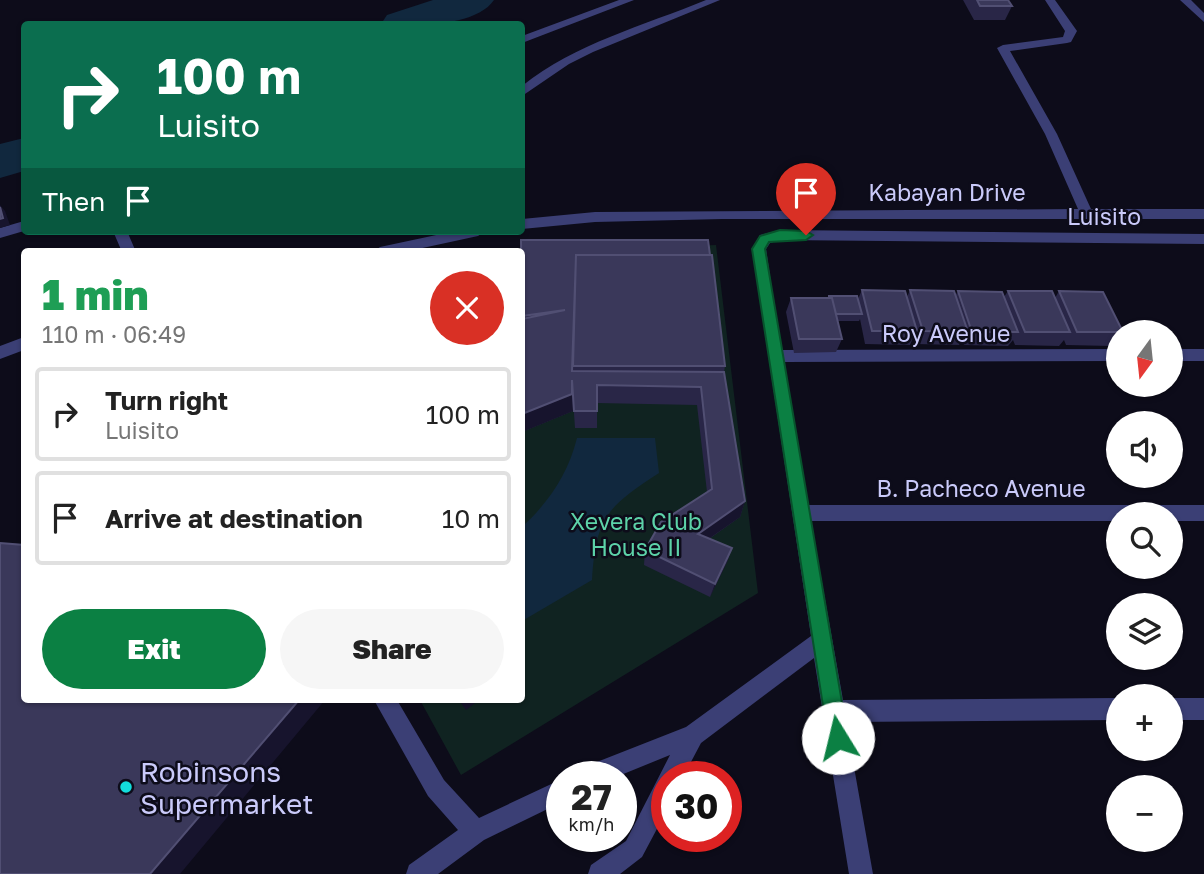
<!DOCTYPE html>
<html lang="en">
<head>
<meta charset="utf-8">
<style>
  body { margin:0; font-family:"Golos Text",sans-serif; background:#f6f6f6; color:#222; height:100vh; display:flex; flex-direction:column; font-size:26px; white-space:nowrap }
  * { box-sizing:border-box; margin:0 }
  p { font-size:23px; color:#767676 }
  .icon { flex:none; width:38px; height:38px; fill:none; stroke:currentColor; stroke-width:2; stroke-linecap:round; stroke-linejoin:round }
  .map { position:relative; flex:1; overflow:hidden }
  .details { position:absolute; left:21px; top:248px; width:504px; height:455px; display:flex; flex-direction:column; background:#fff; border-radius:7px; box-shadow:0 2px 5px #0004 }
  .details>* { flex:none }
  .banner { position:absolute; left:21px; top:21px; width:504px; height:214px; border-radius:7px; box-shadow:0 2px 5px #0004; background:#0b6e4f; color:#fff; overflow:hidden }
  .needle { width:46px; rotate:195deg }
  .fabs { position:absolute; left:1106px; top:320px; display:grid; gap:14px }
  .fabs a { display:grid; place-items:center; width:77px; height:77px; border-radius:50%; background:#fff; box-shadow:0 2px 5px #0004; font-size:35px }
  .speed { position:absolute; left:546px; top:761px; display:flex; gap:14px; font-size:35px; font-weight:700; text-align:center }
  .speed>* { display:grid; place-content:center; width:91px; height:91px; border-radius:50%; background:#fff; box-shadow:0 2px 5px #0004; line-height:1 }
  .speed small { font-size:18px; font-weight:400 }
  .speed .limit { border:10px solid #d22; background:#fff; color:#111 }
  .pin { position:absolute; display:grid; place-items:center; width:60px; height:60px; color:#fff; margin:-72px -30px; border-radius:50% 50% 50% 0; rotate:-45deg; box-shadow:0 0 7px #0007 }
  .pin .icon { rotate:45deg }
  .me { position:absolute; width:77px; margin:-38px; rotate:351deg; stroke-linejoin:round; filter:drop-shadow(0 0 5px #0008) }
  .turn { display:flex; align-items:center; gap:24px; height:147px; padding:0 21px; font-size:32px }
  .turn .icon { width:91px; height:91px; stroke-width:2.5 }
  .turn b { display:block; font-size:49px; line-height:60px }
  .then { display:flex; align-items:center; height:66px; padding:0 21px; background:#0003; gap:14px; font-size:26px }
  .round { display:grid; place-items:center; flex:none; width:74px; height:74px; border-radius:37px; background:#f6f6f6 }
  .head { display:flex; align-items:center; justify-content:space-between; height:119px; padding:0 21px }
  h1 { font-size:42px; font-weight:800; line-height:52px; color:#1e9e55 }
  .button { display:flex; gap:14px; margin-top:auto; padding:14px 21px }
  .button a { flex:1; height:80px; border-radius:42px; background:#0b8043; color:#fff; font-size:28px; font-weight:800; line-height:80px; text-align:center }
  .button a+a { background:#f6f6f6; color:#222 }
  ul { padding:0; list-style:none }
  li { display:flex; align-items:center; gap:21px; height:94px; margin:0 14px 10px; padding:0 7px; border:4px solid #e0e0e0; border-radius:7px }
  li div { flex:1 }
  li b { display:block; font-size:26px }
  li em { font-style:normal }
  .map>svg:first-child { display:block }
  .green { fill:#102321 }
  .water { fill:#11283e }
  .lines { fill:none; stroke-linecap:round; stroke-linejoin:round }
  .river { fill:#11283e; fill-rule:evenodd }
  .minor { fill:#3b3f75; fill-rule:evenodd }
  .wall { fill:#292647 }
  .shaded-wall { fill:#17142d }
  .building { fill:#3a385a; stroke:#514f73; stroke-width:2 }
  .route { fill:#0b8043; stroke:#07532c; stroke-width:2 }
  .poi-dot { fill:#13dddc; stroke:#0d0c1a; stroke-width:2.5 }
  .labels { text-anchor:middle; dominant-baseline:central; stroke-width:5; stroke-linejoin:round; paint-order:stroke }
  .street-label { font-size:23px; fill:#cacafa; stroke:#0d0c1a }
  .park-label { font-size:23px; fill:#5dd3a9; stroke:#0d0c1a }
  .near-poi-label { font-size:28px; fill:#cacafa; stroke:#0d0c1a; text-anchor:start }
</style>
</head>
<body>
<div class="map">
<svg width="1204" height="874" viewBox="0 0 1204 874">
  <rect width="100%" height="100%" fill="#0d0c1a"/>
  <path class="green" d="M716,245L758,593L461,775L420,700H522V256L568,251Z"/>
  <path class="water" d="M577,438H655L659,473C607,507 596,517 592,580L522,621V527C549,502 568,474 577,438Z"/>
  <g class="lines">
    <path class="river" d="M433,0H494C476,27 411,27 381,24L387,15Z
      M24,138V171L0,178V144Z"/>
    <path class="minor" d="M619,0H634L522,43V36Z
      M706,0H720L593,52L569,64L522,96V86C576,43 643,26 706,0Z
      M1045,0H1055L1077,31L1071,42L1067,43L1010,51L1057,134L1091,209H1204V219H722L595,222L522,229V219L595,212L1078,209L1045,134L997,48L1003,45L1063,37L1065,31Z
      M1180,0H1191L1204,13V22Z
      M24,221V231L0,238V228Z
      M780,230L1204,234V244L780,240L770,243L766,249L781,350L1118,349V361L783,362L808,505H1204V521H1171V514H1118V521H811L843,700L1118,698V720L846,722L873,874H849L814,658L701,743L683,777H667V810L642,857L620,874H588L591,865L626,841L670,755L616,777H576L579,769L686,727L811,636L752,249L760,235Z
      M113,231H127L136,252H122Z
      M455,231H485L478,236L404,252H373L380,247Z
      M24,337V350L0,359V346Z
      M1171,349H1204V361H1171Z
      M1171,698H1204V720H1171Z
      M374,700H397L444,780L479,818L562,779V802L484,840L438,874H406L409,865L458,830L428,796Z"/>
  </g>
  <path class="wall" d="M963,0H1008L1012,6L1005,20H974Z
    M522,252L725,366L724,372L745,501L740,517L709,539L732,548L727,562L710,597L644,565L645,550L707,492L697,405L597,403V428H575L573,399V411L522,432Z
    M862,290L907,297L910,290L955,296L958,291L1004,297L1008,291L1055,298L1059,291L1118,332V338L1111,346L1066,345L1064,340L1059,346L1015,345L1013,340L1008,346L964,345L962,340L959,345L915,344L913,338L910,345L865,344L860,319L859,321H838L842,339L836,352L794,353L786,312L791,298H828L829,296L858,299Z"/>
  <path class="shaded-wall" d="M0,205L5,211L10,225L0,228Z
    M572,380L573,411L522,432V414Z
    M745,501L740,517L694,549L698,534Z
    M732,548L727,562L710,597L715,584Z
    M299,700H325L180,874H150Z
    M466,700H479L466,710L461,703Z"/>
  <path class="building" d="M977,0H1008L1012,6H980Z
    M0,207L3,218L0,219Z
    M521,240H708L710,255H576L572,371L724,372L745,501L698,534L732,548L715,584L645,550L661,522L712,489L701,387L597,385V411H574L572,380V394L522,414V319L565,310L522,316Z
    M576,255H712L725,366H573Z
    M862,290L905,291L917,331H872Z
    M910,290L954,291L968,332L923,331Z
    M958,291L1002,292L1018,332H972Z
    M1008,291H1052L1070,332H1025Z
    M1059,291L1103,292L1123,332H1077Z
    M829,296H857L862,314H836L832,298H829Z
    M791,298H832L842,339H799Z
    M0,543L24,545V700H299L150,874H0Z"/>
  <path class="route" d="M780,230L806,231L813,235L806,240L769,242L765,249L848,738L845,745L838,748L831,745L828,738L752,249L760,236Z"/>
  <circle class="poi-dot" cx="126" cy="787" r="7"/>
  <g class="labels">
    <g class="street-label">
      <text x="947" y="192">Kabayan Drive</text>
      <text x="1104" y="216">Luisito</text>
      <text x="946" y="333">Roy Avenue</text>
      <text x="981" y="488">B. Pacheco Avenue</text>
    </g>
    <g class="park-label">
      <text x="636" y="521">Xevera Club<tspan x="636" dy="26">House II</tspan></text>
    </g>
    <g class="near-poi-label">
      <text x="140" y="771">Robinsons<tspan x="140" dy="32">Supermarket</tspan></text>
    </g>
  </g>
</svg>
<div class="fabs">
<a><svg class="needle" viewBox="-14 -14 28 28"><path d="M0-13l5 13h-10z" fill="#e53935"/><path d="M0 13l5-13h-10z" fill="#767676"/></svg></a>
<a><svg class="icon" aria-label="sound" viewBox="0 0 24 24"><path d="M4 9h4l5-4v14l-5-4H4zM17 9q2 3 0 6"/></svg></a>
<a><svg class="icon" aria-label="search" viewBox="0 0 24 24"><circle cx="10" cy="10" r="6"/><path d="M15 15l6 6"/></svg></a>
<a><svg class="icon" aria-label="layers" viewBox="0 0 24 24"><path d="M12 4l9 5-9 5-9-5zM3 14l9 5 9-5"/></svg></a>
<a>+</a>
<a>−</a>
</div>
<div class="speed"><div>27<small>km/h</small></div><div class="limit">30</div></div>
<div class="pin" style="left:806px;top:235px;background:#d93025"><svg class="icon" aria-label="arrive" viewBox="0 0 24 24"><path d="M6 21V4h12l-3 4 3 4H6"/></svg></div>
<svg class="me" style="left:838px;top:738px" viewBox="-20 -20 40 40"><circle r="19" fill="#fff"/><path d="M0-13L10 11 0 6-10 11z" fill="#0b8043"/></svg>
<div class="banner">
<div class="turn"><svg class="icon" aria-label="right" viewBox="0 0 24 24"><path d="M7 20v-9h11M14 6l5 5-5 5"/></svg><div><b>100 m</b>Luisito</div></div>
<div class="then">Then<svg class="icon" aria-label="arrive" viewBox="0 0 24 24"><path d="M6 21V4h12l-3 4 3 4H6"/></svg></div>
</div>
<section class="details">
<div class="head"><div><h1>1 min</h1><p>110 m · 06:49</p></div><a class="round" style="background:#d93025;color:#fff"><svg class="icon" aria-label="close" viewBox="0 0 24 24"><path d="M6 6l12 12M18 6L6 18"/></svg></a></div>
<ul>
<li><svg class="icon" aria-label="right" viewBox="0 0 24 24"><path d="M7 20v-9h11M14 6l5 5-5 5"/></svg><div><b>Turn right</b><p>Luisito</p></div><em>100 m</em></li>
<li><svg class="icon" aria-label="arrive" viewBox="0 0 24 24"><path d="M6 21V4h12l-3 4 3 4H6"/></svg><div><b>Arrive at destination</b></div><em>10 m</em></li>
</ul>
<div class="button"><a>Exit</a><a>Share</a></div>
</section>
</div>
</body>
</html>
